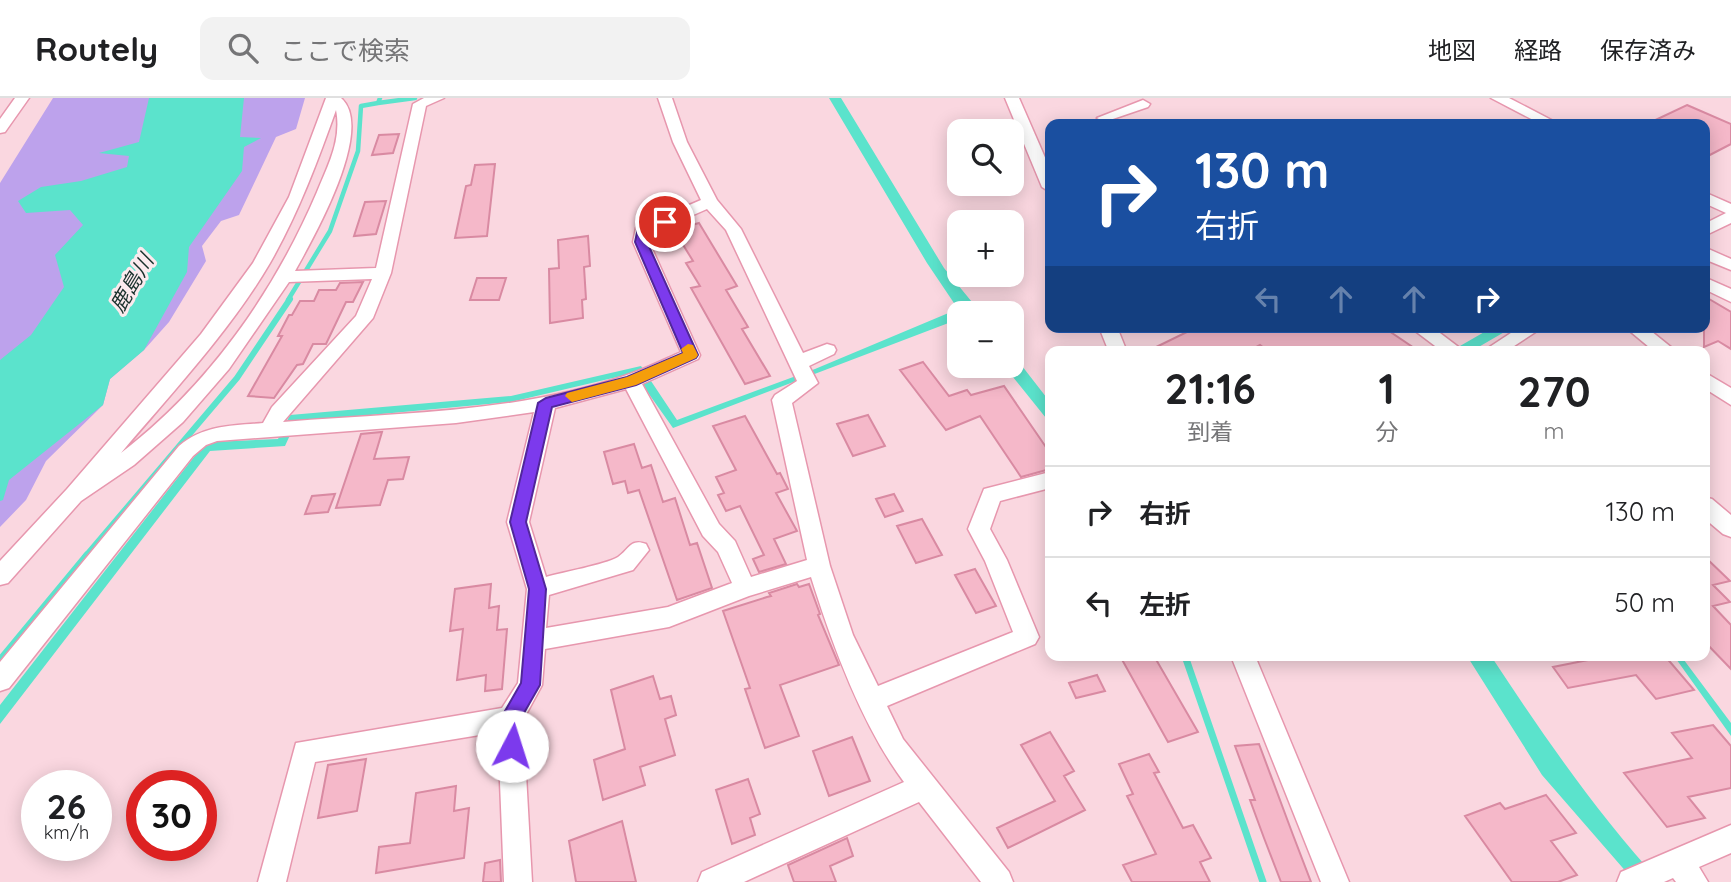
<!DOCTYPE html>
<html lang="ja">
<head>
<meta charset="utf-8">
<style>
  body { margin:0; font-family:Quicksand,"Noto Sans JP",sans-serif; background:#f2f2f2; color:#202124; height:100vh; display:flex; flex-direction:column; font-size:26px; white-space:nowrap }
  * { box-sizing:border-box; margin:0 }
  p { font-size:23px; color:#757577 }
  .icon { flex:none; width:38px; height:38px; fill:none; stroke:currentColor; stroke-width:2; stroke-linecap:round; stroke-linejoin:round }
  .map { position:relative; flex:1; overflow:hidden }
  .details { position:absolute; left:1045px; top:248px; width:665px; height:315px; display:flex; flex-direction:column; background:#fff; border-radius:14px; box-shadow:0 4px 18px #0003 }
  .details>* { flex:none }
  .banner { position:absolute; left:1045px; top:21px; width:665px; height:214px; border-radius:14px; box-shadow:0 4px 18px #0003; background:#1a4fa0; color:#fff; overflow:hidden }
  .controls { position:absolute; left:947px; top:21px; display:grid; gap:14px }
  .controls a { display:grid; place-items:center; width:77px; height:77px; border-radius:14px; background:#fff; box-shadow:0 4px 18px #0003; font-size:35px }
  .speed { position:absolute; left:21px; top:672px; display:flex; gap:14px; font-size:35px; font-weight:700; text-align:center }
  .speed>* { display:grid; place-content:center; width:91px; height:91px; border-radius:50%; background:#fff; box-shadow:0 4px 18px #0003; line-height:1 }
  .speed small { font-size:18px; font-weight:400 }
  .speed .limit { border:10px solid #d22; background:#fff; color:#111 }
  .pin { position:absolute; display:grid; place-items:center; width:60px; height:60px; color:#fff; margin:-30px; border:4px solid #fff; border-radius:50%; box-shadow:0 2px 7px #0007 }
  .me { position:absolute; width:77px; margin:-38px; rotate:5deg; stroke-linejoin:round; filter:drop-shadow(0 0 5px #0008) }
  .turn { display:flex; align-items:center; gap:24px; height:147px; padding:0 35px; font-size:32px }
  .turn .icon { width:91px; height:91px; stroke-width:2.5 }
  .turn b { display:block; font-size:49px; line-height:60px }
  .lanes { display:flex; align-items:center; height:66px; padding:0 35px; background:#0003; justify-content:center; gap:35px; direction:ltr }
  .lanes .off { opacity:.35 }
  .eta { display:flex; justify-content:space-evenly; align-items:center; height:119px; text-align:center }
  .eta b { font-size:42px; font-weight:800; line-height:49px }
  ul { padding:0; list-style:none }
  li { display:flex; align-items:center; gap:21px; height:91px; padding:0 35px; border-top:2px solid #e0e0e0 }
  li div { flex:1 }
  li b { display:block; font-size:26px }
  li em { font-style:normal }
  header { display:flex; align-items:center; gap:42px; box-sizing:border-box; height:98px; padding:0 35px; background:#fff; border-bottom:2px solid #e0e0e0 }
  header strong { font-size:33px }
  nav { display:flex; gap:38px; margin-inline-start:auto; font-size:24px }
  .search { width:490px; height:63px; background:#f2f2f2; display:flex; align-items:center; gap:18px; box-sizing:border-box; padding:0 24px; border-radius:14px; color:#757577; font-size:26px }
  .map>svg:first-child { display:block }
  .green { fill:#bda2ec }
  .water { fill:#5be3cc }
  .lines { fill:none; stroke-linecap:round; stroke-linejoin:round }
  .stream-far2 { stroke:#5be3cc; stroke-width:4.5 }
  .stream-far1 { stroke:#5be3cc; stroke-width:6 }
  .stream { stroke:#5be3cc; stroke-width:7 }
  .building { fill:#f5b8c9; stroke:#d98aa2; stroke-width:2 }
  .minor-casing { stroke:#e797ae; stroke-width:3 }
  .minor { fill:#fff; fill-rule:evenodd }
  .route { fill:#7c3aed; stroke:#51269a; stroke-width:2 }
  .slow { fill:#f59e0b }
  .labels { text-anchor:middle; dominant-baseline:central; stroke-width:6; stroke-linejoin:round; paint-order:stroke }
  .water-label { font-size:21px; font-style:italic; fill:#19302c; stroke:#fceaee }
</style>
</head>
<body>
<header>
<strong>Routely</strong>
<div class="search"><svg class="icon" aria-label="search" viewBox="0 0 24 24"><circle cx="10" cy="10" r="6"/><path d="M15 15l6 6"/></svg>ここで検索</div>
<nav><a>地図</a><a>経路</a><a>保存済み</a></nav>
</header>
<div class="map">
<svg width="1731" height="784" viewBox="0 0 1731 784">
  <rect width="100%" height="100%" fill="#fad7e0"/>
  <path class="green" d="M53,0H184L0,308V85Z
    M226,0H305L296,31L276,39L239,117L221,123L202,148L206,163L169,224L144,252L110,281L103,307L46,363L26,402L0,429V370Z"/>
  <path class="water" d="M149,0H244L240,39L261,40L244,49L242,73L189,149L187,174L144,252L110,281L103,307L9,382L3,402L0,403V262L31,237L64,189L55,157L83,127L70,112L26,115L18,103L41,89L81,83L127,69L129,58L99,55L139,44Z
    M829,0H841L944,170L981,215H959V221L673,330L634,275L511,304L296,324L285,348L210,353L0,626V607L201,350L212,344L278,341L290,317L511,298L641,268L677,322L815,271L958,211L927,165Z
    M1493,229H1513L1470,254L1460,248Z
    M1012,255L1050,304V325L1004,268H1012Z
    M1467,558H1491C1543,637 1596,714 1660,784H1635L1542,677Z
    M1674,558H1681L1731,625V638Z"/>
  <g class="lines">
    <path class="stream-far2" d="M378,5L415,0
      M288,202L330,133L358,53L361,8L378,5L380,0"/>
    <path class="stream-far1" d="M85,459L237,280L290,201"/>
    <path class="stream" d="M1185,558L1263,784
      M0,562L87,457"/>
  </g>
  <path class="building" d="M1687,7L1731,26V46L1704,60V26H1647Z
    M399,36L393,55L372,57L379,37Z
    M495,66L487,138L455,140L466,88L471,87L475,67Z
    M386,103L376,136L354,138L365,104Z
    M699,125L737,188L726,192L748,229L742,231L770,278L745,286L691,190L700,188L686,165L693,163L674,132Z
    M588,138L590,168L584,169L586,201L582,202L583,220L550,225L549,171L559,170L558,142Z
    M477,180H506L499,202H470Z
    M363,184L353,204H346L326,246H313L303,266L297,267L274,300L248,298L282,238H278L289,217H292L300,203H314L319,192H336L340,185Z
    M1704,198L1731,214V251L1718,243L1704,249Z
    M1197,229H1383L1420,254H1269L1260,247L1247,254H1146Z
    M923,264L949,298L967,292L971,297L1004,288L1050,355V371L1021,379L980,318L946,332L900,272Z
    M868,317L885,348L853,358L837,326Z
    M745,318L777,376L780,375L788,391L776,395L797,433L774,441L786,466L759,474L753,461L764,457L740,408L726,413L718,397L724,395L716,379L736,372L713,328Z
    M382,334L374,361L409,359L403,381L388,382L380,407L336,410L361,336Z
    M634,346L642,370L651,367L663,404L675,400L690,447L697,445L712,490L677,502L639,392L628,395L625,383L613,386L604,354Z
    M335,396L328,414L305,416L312,398Z
    M894,396L903,413L885,419L876,401Z
    M922,421L942,457L916,465L897,428Z
    M1704,458L1730,483L1713,487L1730,504L1713,508L1731,527V571L1704,543Z
    M975,471L996,508L976,515L955,477Z
    M491,486L489,510L499,508L497,532L507,531L502,591L485,593L486,577L457,582L463,531L450,533L455,491Z
    M797,486L799,489L809,486L820,516L818,517L839,567L780,587L799,638L765,650L745,591L750,590L723,513L767,499L771,498L769,495Z
    M1120,558H1154L1198,634L1168,644Z
    M1608,558H1665L1694,592L1656,601L1636,577L1568,590L1553,569Z
    M1097,577L1105,593L1076,600L1069,585Z
    M653,578L660,601L671,598L676,617L665,621L675,657L640,669L645,687L603,702L594,662L625,651L611,592Z
    M1713,627L1731,648V690L1688,699L1705,720L1667,729L1624,675L1692,660L1672,635Z
    M1050,634L1074,673L1064,678L1085,712L1008,750L997,730L1055,703L1021,647Z
    M852,639L870,683L829,698L813,653Z
    M1259,646L1293,737L1311,784H1281L1264,740L1250,702H1255L1235,648Z
    M1149,656L1159,674L1154,675L1183,730L1193,727L1211,760L1200,764L1210,784H1132L1123,767L1156,756L1127,698L1133,696L1119,666Z
    M366,661L357,713L318,720L328,667Z
    M748,681L760,716L750,720L755,737L732,746L716,692Z
    M456,688L454,713L469,710L464,760L376,775L379,749L410,745L416,695Z
    M1546,697L1576,735L1551,743L1577,777L1558,784H1512L1465,718L1500,705L1505,711Z
    M622,723L636,784H576L569,743Z
    M847,740L853,758L830,768L836,784H794L788,767Z
    M500,762L501,784H483L485,765Z"/>
  <g class="lines">
    <defs>
      <path id="minor" d="M15,0H29L5,34L0,35V21Z
        M326,0H341C376,30 313,141 295,173L376,170L413,6L424,0H444L426,8L391,175L373,220L283,324C395,315 520,315 627,277C645,271 663,262 681,254L633,144L636,130L701,102L673,44L658,0H672L687,44L717,102L741,131L803,255L827,246L834,248L836,252L834,256L809,268L818,285L792,305L830,468L853,537L878,588L1013,534L985,463L968,431L984,391L1050,374V390L1000,403L990,431L1007,462L1039,539L1035,546L887,608L903,641L1009,774L1013,784H981L919,704L744,784H698L702,774L904,684C862,628 832,546 811,479L749,498L669,529L545,551L542,587L523,622L532,784H504L498,634L315,664L286,784H258L296,645L502,610L518,585L527,491L507,424L534,314L456,325L217,343L206,347L193,358L9,590L0,593V564L179,348C204,327 231,328 263,325L272,309L356,218L372,181L289,184L229,271L183,324L134,367L81,403L8,485L0,487V463L67,391L201,236L253,165L289,99ZM336,12C342,42 328,67 317,94C274,195 208,288 121,355C171,296 231,232 270,165C298,116 317,65 336,12ZM707,111L726,132L797,283L775,297L772,302L807,462L751,479L735,443L719,426L642,286L698,261L700,257L649,144L650,136ZM626,291L703,438L718,454L732,485L668,509L546,530L549,497L633,472L649,452L646,446C630,440 629,452 618,459C604,467 563,474 546,479L529,424L555,310Z
        M1005,0H1019L1050,71V94L1042,89Z
        M1491,0H1509L1559,26H1541Z
        M1143,2L1150,6L1148,9L1104,24L1097,20Z
        M1704,94L1731,106V125L1704,138V126L1726,115L1704,105Z
        M1704,149L1731,161V172L1704,161Z
        M1704,179L1731,191V204L1704,191Z
        M1099,229H1117L1127,254H1109Z
        M1410,229H1432L1465,254H1443Z
        M1520,229H1543L1505,254H1482Z
        M1625,229H1646L1677,254H1655Z
        M1704,274L1731,290V307L1704,290Z
        M1704,399L1712,401L1731,417V439L1723,436L1704,420Z
        M1231,558H1255L1349,784H1321Z
        M1731,727V755L1699,769L1708,784H1676L1673,780L1664,784H1617L1621,774Z"/>
    </defs>
    <use href="#minor" class="minor-casing"/>
    <use href="#minor" class="minor"/>
  </g>
  <path class="route" d="M665,120L671,124L669,126L648,135L647,144L698,257L696,260L636,287L552,309L526,424L546,491L540,587L520,622L521,648L518,654L512,657L505,654L501,620L521,585L529,491L510,424L538,305L546,300L627,279L683,255L635,144L638,130Z"/>
  <path class="slow" d="M688,246L693,247L698,257L696,260L636,287L572,304L565,298L567,295L627,279L683,255L681,251Z"/>
  <g class="labels">
    <g class="water-label">
      <text transform="translate(131 185) rotate(-59)">鹿島川</text>
    </g>
  </g>
</svg>
<div class="controls">
<a><svg class="icon" aria-label="search" viewBox="0 0 24 24"><circle cx="10" cy="10" r="6"/><path d="M15 15l6 6"/></svg></a>
<a>+</a>
<a>−</a>
</div>
<div class="speed"><div>26<small>km/h</small></div><div class="limit">30</div></div>
<div class="pin" style="left:665px;top:124px;background:#d93025"><svg class="icon" aria-label="arrive" viewBox="0 0 24 24"><path d="M6 21V4h12l-3 4 3 4H6"/></svg></div>
<svg class="me" style="left:512px;top:648px" viewBox="-20 -20 40 40"><circle r="19" fill="#fff"/><path d="M0-13L10 11 0 6-10 11z" fill="#7c3aed"/></svg>
<div class="banner">
<div class="turn"><svg class="icon" aria-label="right" viewBox="0 0 24 24"><path d="M7 20v-9h11M14 6l5 5-5 5"/></svg><div><b>130 m</b>右折</div></div>
<div class="lanes"><svg class="icon off" aria-label="left" viewBox="0 0 24 24"><path d="M17 20v-9H6M10 6l-5 5 5 5"/></svg><svg class="icon off" aria-label="ahead" viewBox="0 0 24 24"><path d="M12 20V5M6 11l6-6 6 6"/></svg><svg class="icon off" aria-label="ahead" viewBox="0 0 24 24"><path d="M12 20V5M6 11l6-6 6 6"/></svg><svg class="icon" aria-label="right" viewBox="0 0 24 24"><path d="M7 20v-9h11M14 6l5 5-5 5"/></svg></div>
</div>
<section class="details">
<div class="eta">
<div><b>21:16</b><p>到着</p></div>
<div><b>1</b><p>分</p></div>
<div><b>270</b><p>m</p></div>
</div>
<ul>
<li><svg class="icon" aria-label="right" viewBox="0 0 24 24"><path d="M7 20v-9h11M14 6l5 5-5 5"/></svg><div><b>右折</b></div><em>130 m</em></li>
<li><svg class="icon" aria-label="left" viewBox="0 0 24 24"><path d="M17 20v-9H6M10 6l-5 5 5 5"/></svg><div><b>左折</b></div><em>50 m</em></li>
</ul>
</section>
</div>
</body>
</html>
